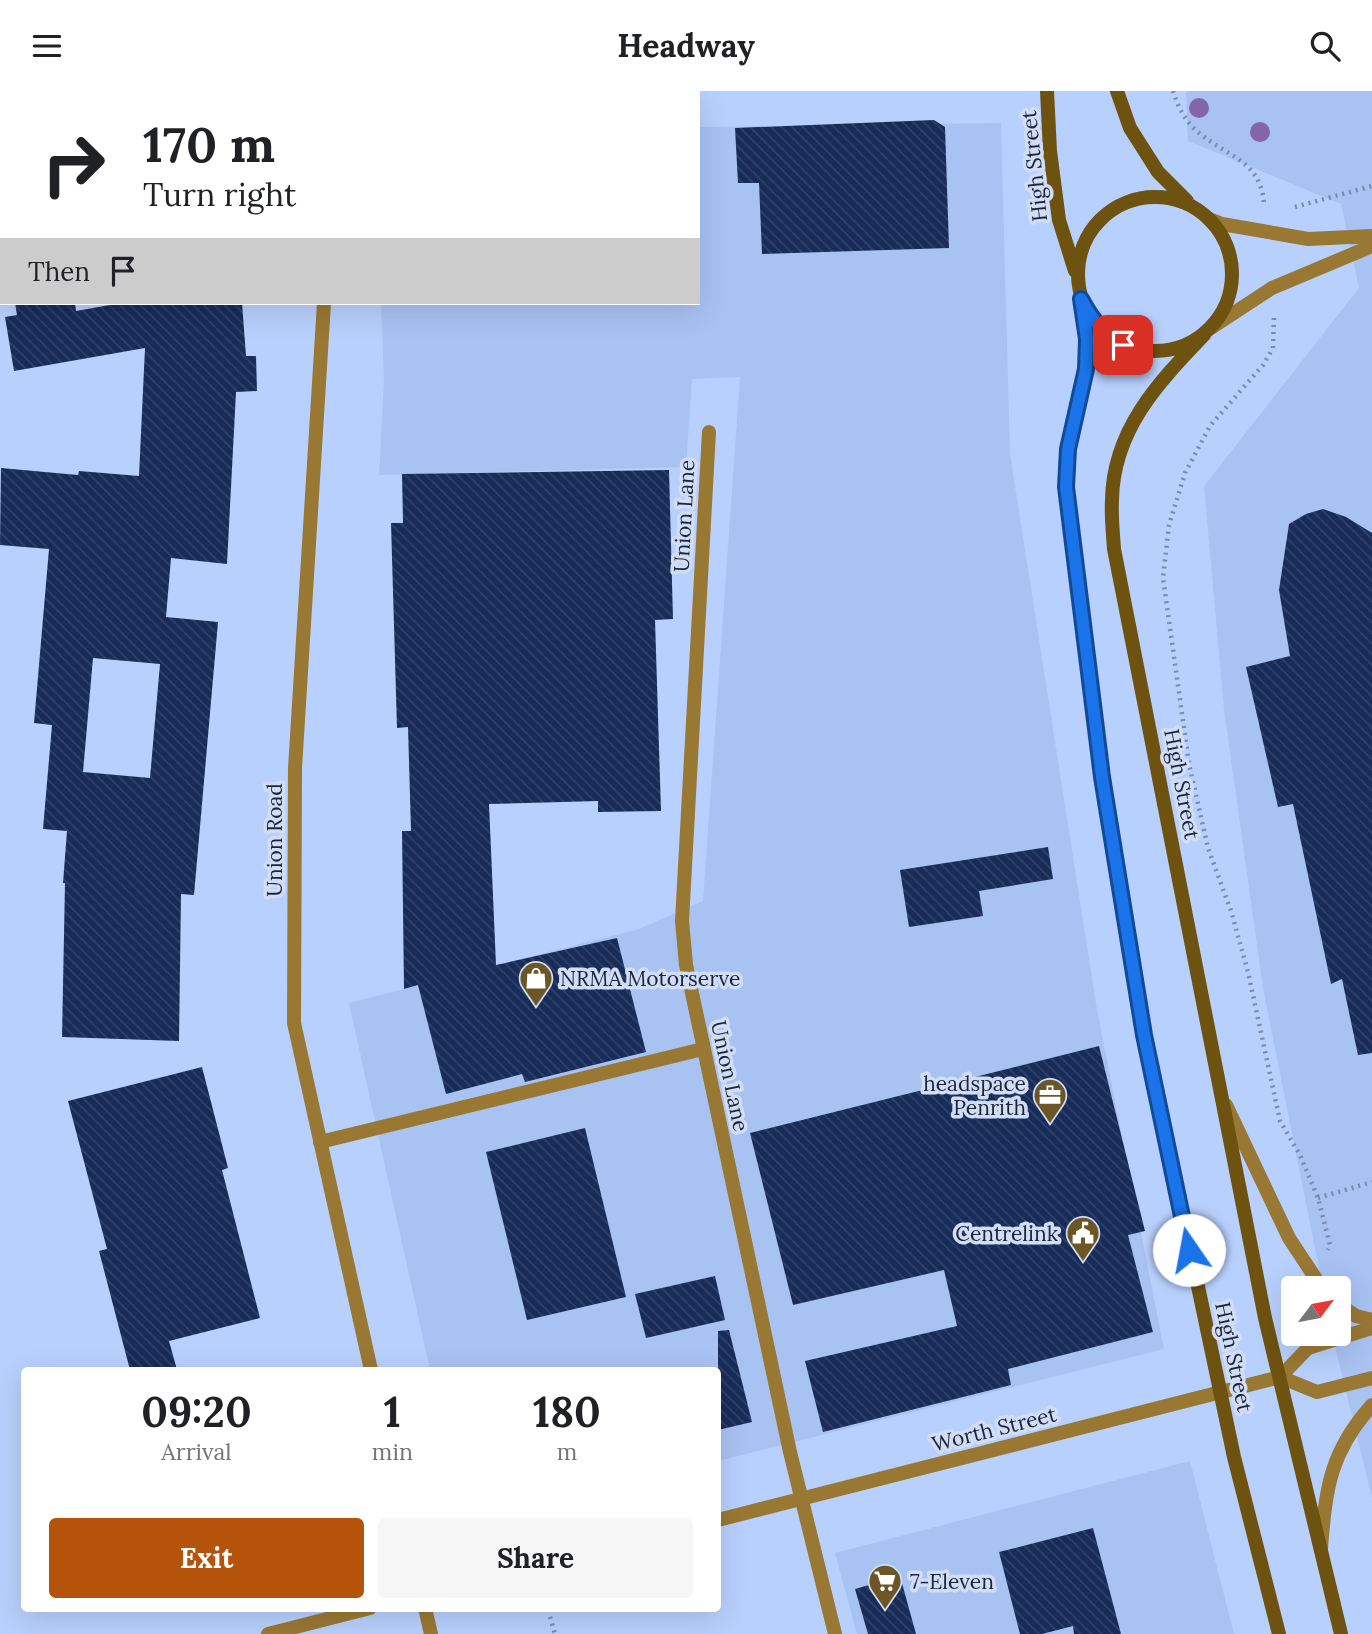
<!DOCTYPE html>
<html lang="en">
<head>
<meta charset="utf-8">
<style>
  body { margin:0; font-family:Lora,serif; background:#f6f6f6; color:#202124; height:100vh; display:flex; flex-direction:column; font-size:26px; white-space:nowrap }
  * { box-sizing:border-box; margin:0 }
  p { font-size:23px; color:#757577 }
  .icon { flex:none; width:38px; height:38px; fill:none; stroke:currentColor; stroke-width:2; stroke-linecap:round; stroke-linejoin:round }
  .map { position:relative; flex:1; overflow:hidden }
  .sheet { position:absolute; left:21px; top:1276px; width:700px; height:245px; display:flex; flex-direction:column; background:#fff; border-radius:7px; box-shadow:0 7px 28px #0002 }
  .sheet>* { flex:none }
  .banner { position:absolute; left:0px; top:0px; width:700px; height:214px; box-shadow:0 7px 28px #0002; background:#fff; color:#202124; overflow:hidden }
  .needle { width:46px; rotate:58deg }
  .fabs { position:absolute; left:1281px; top:1185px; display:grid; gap:14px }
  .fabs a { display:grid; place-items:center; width:70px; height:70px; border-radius:7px; background:#fff; box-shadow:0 7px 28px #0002; font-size:35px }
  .pin { position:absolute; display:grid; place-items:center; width:60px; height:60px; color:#fff; margin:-30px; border-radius:14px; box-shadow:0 4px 10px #0006 }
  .me { position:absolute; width:77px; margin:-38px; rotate:348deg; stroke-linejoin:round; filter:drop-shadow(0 0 5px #0008) }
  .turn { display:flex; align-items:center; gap:24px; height:147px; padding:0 28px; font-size:32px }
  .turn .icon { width:91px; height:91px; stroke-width:2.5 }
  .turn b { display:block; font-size:49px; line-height:60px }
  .then { display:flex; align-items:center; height:66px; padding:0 28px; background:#0003; gap:14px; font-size:26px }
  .eta { display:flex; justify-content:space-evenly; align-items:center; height:119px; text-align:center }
  .eta b { font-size:42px; font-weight:700; line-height:49px }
  .action { display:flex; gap:14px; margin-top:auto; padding:14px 28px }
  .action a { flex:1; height:80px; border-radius:7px; background:#b45309; color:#fff; font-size:28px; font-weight:700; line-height:80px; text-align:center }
  .action a+a { background:#f6f6f6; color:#202124 }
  header { display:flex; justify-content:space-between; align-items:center; height:91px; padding:0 28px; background:#fff; font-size:32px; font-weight:700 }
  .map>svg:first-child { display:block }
  .built { fill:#a8c2f2 }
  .building { fill:url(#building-back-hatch); fill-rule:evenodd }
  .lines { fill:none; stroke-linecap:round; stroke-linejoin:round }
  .path { stroke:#788aae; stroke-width:4.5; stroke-dasharray:2 5; stroke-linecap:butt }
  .service { stroke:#997833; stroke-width:14 }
  .minor { stroke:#997833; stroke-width:14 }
  .secondary { stroke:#6e5210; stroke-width:14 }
  .tree { fill:#8465a8 }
  .route-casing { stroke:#114b97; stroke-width:18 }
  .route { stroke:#1a73e8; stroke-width:12 }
  .labels { text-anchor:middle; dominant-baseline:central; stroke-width:7; stroke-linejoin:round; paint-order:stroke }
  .street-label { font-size:21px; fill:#1a253a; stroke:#d1ddf4 }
  .poi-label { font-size:21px; fill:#1a253a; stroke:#d1ddf4; text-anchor:start }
</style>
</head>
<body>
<header><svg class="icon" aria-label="menu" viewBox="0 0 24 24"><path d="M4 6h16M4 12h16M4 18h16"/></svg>Headway<svg class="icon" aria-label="search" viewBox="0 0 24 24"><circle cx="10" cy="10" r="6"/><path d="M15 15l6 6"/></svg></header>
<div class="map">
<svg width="1372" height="1543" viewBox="0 0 1372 1543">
  <defs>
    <pattern id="building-back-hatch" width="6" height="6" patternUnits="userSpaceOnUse" patternTransform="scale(1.75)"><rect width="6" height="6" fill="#182c59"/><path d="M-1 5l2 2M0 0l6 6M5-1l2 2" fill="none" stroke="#304269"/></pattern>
  </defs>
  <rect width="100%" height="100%" fill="#b8d0fd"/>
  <path class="built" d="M1186,0H1372V1407L1332,1243L1339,1242V1197H1323L1263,897L1224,618L1204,395L1359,197L1341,113L1188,50Z
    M1001,32L1010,363L1097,919L1164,1258L718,1370V1279H430L349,912L639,838L703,810L740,286L692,288L686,376L379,384L384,291L381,212H698V36Z
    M1190,1370L1234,1543H857L835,1462Z"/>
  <path class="building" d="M934,29L945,36L949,157L762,163L759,92H738L735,37Z
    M15,212H75L76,220L121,212H242L246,265H256L257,300L236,301L227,473L171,467L166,526L218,531L194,804L181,803L179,950L62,946L65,792H63L67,740L43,738L52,634L34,632L49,458L0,454L1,377L78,384L79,380L139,385L145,257L14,280L5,226L17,224ZM93,567L160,573L150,687L83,681Z
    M669,379L673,528L655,529L661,720L598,721V710L489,713L496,874L617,847L646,961L525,991L522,983L446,1003L418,894L404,898L402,740H411L408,636L397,637L391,432H403L402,383Z
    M1323,418L1346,426L1372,442V962L1358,964L1342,888L1331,893L1293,713L1278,716L1246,576L1290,565L1279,499L1289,433L1306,423Z
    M1048,756L1053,788L979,800L983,825L909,836L900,779Z
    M1099,955L1145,1140L1128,1144L1153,1241L1008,1278L1011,1294L823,1341L805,1270L957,1235L944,1179L793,1214L750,1042Z
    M202,976L228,1077L222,1079L260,1227L169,1250L177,1279H130L99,1160L107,1158L68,1010Z
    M585,1037L626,1206L527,1229L486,1061Z
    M715,1185L725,1229L646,1247L635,1203Z
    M729,1239L752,1331L718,1339V1240Z
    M1093,1437L1121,1543H1074L1073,1535L1042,1543H1020L999,1461Z
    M900,1485L916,1543H868L855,1498Z"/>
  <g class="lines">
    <path class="path" d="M1173,0C1178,16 1185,30 1198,41C1227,66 1261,69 1264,113
      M1295,116L1372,95
      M1274,227L1273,257L1263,274L1210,335L1185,382L1169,434L1163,487L1189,673L1208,757L1231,820L1248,881L1280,1030L1300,1064L1318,1107L1330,1154L1328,1159
      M1318,1107L1372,1091
      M550,1526L555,1543"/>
    <path class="service" d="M1209,128L1222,133L1308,148L1372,145
      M1211,237L1272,197L1372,155
      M709,341L682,830L686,874L790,1361L835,1543
      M1226,1014L1289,1147L1322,1197
      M320,1051L703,958
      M1339,1214L1356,1225L1372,1229
      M1372,1237L1308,1257L1280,1286L1317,1301L1372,1287
      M1321,1457C1326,1396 1330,1361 1372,1314"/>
    <path class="minor" d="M306,2L339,0
      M0,28H2
      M324,212L295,677L294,932L371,1279
      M718,1429L1280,1286
      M425,1517L431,1543
      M268,1543L370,1517"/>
    <path class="secondary" d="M1047,0L1050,60L1059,129L1075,180
      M1117,0L1130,37L1158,81L1187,110
      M1078 183a77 77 0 1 1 154 0a77 77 0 1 1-154 0Z
      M1081,208L1087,248L1086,278L1068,358L1066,396L1102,686L1145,944L1234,1366L1279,1543
      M1204,244C1158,292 1113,339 1112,409C1111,426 1113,442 1114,458L1265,1227L1341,1543"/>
  </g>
  <g class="tree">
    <circle cx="1199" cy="17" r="10"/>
    <circle cx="1260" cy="41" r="10"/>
  </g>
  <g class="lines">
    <defs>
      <path id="route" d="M1123,254C1103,242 1092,229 1081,208L1087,248L1086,278L1068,358L1066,396L1102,686L1144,944L1189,1159"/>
    </defs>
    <use href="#route" class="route-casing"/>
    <use href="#route" class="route"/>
  </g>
  <defs>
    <symbol id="shop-pin" viewBox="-11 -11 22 30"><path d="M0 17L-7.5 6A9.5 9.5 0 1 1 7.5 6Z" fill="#6d5626" stroke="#d1ddf4"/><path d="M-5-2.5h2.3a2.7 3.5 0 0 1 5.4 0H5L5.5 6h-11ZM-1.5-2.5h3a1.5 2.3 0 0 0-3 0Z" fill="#fff"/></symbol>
    <symbol id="office-pin" viewBox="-11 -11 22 30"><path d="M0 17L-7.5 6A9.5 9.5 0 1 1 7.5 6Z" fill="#6d5626" stroke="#d1ddf4"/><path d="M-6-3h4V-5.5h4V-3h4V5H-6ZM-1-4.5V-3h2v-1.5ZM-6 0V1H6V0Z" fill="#fff"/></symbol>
    <symbol id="civic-pin" viewBox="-11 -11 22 30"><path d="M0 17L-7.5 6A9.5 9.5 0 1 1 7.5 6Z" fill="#6d5626" stroke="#d1ddf4"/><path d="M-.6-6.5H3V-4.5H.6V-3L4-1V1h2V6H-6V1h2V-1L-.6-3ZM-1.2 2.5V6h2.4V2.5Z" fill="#fff"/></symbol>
    <symbol id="supermarket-pin" viewBox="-11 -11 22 30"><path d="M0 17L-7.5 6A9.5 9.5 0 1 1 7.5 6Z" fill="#6d5626" stroke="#d1ddf4"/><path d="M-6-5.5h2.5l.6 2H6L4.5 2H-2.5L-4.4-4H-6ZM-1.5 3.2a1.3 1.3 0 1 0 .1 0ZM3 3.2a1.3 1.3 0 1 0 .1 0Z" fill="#fff"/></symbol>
  </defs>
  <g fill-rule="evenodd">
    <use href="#shop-pin" x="517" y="868" width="38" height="52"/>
    <use href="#office-pin" x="1031" y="985" width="38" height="52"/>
    <use href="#civic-pin" x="1064" y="1123" width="38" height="52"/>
    <use href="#supermarket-pin" x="866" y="1471" width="38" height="52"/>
  </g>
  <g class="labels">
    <g class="street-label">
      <text transform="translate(1034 75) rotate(-96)">High Street</text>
      <text transform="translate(684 425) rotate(-87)">Union Lane</text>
      <text transform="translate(1182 693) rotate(79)">High Street</text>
      <text transform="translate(274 749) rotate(-90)">Union Road</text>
      <text transform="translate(730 985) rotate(78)">Union Lane</text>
      <text transform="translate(1234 1266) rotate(78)">High Street</text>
      <text transform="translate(994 1338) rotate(-14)">Worth Street</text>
    </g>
    <g class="poi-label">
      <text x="560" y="887">NRMA Motorserve</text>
      <text x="1026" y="992" text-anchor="end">headspace<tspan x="1026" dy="24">Penrith</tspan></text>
      <text x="1058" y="1142" text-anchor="end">Centrelink</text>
      <text x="910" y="1490">7-Eleven</text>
    </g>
  </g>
</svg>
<div class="fabs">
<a><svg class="needle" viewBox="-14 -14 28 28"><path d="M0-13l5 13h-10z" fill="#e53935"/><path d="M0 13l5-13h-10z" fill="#757577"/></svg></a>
</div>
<div class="pin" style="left:1123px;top:254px;background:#d93025"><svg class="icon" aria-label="arrive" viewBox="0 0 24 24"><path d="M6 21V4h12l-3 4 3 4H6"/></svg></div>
<svg class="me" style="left:1189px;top:1159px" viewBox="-20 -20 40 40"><circle r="19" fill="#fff"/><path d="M0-13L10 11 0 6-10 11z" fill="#1a73e8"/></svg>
<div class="banner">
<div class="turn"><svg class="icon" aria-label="right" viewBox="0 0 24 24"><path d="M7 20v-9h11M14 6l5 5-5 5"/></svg><div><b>170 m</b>Turn right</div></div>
<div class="then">Then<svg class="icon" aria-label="arrive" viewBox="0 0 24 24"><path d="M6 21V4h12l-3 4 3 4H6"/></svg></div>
</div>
<section class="sheet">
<div class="eta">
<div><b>09:20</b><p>Arrival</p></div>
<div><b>1</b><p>min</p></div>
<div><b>180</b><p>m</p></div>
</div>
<div class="action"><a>Exit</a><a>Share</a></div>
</section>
</div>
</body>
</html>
